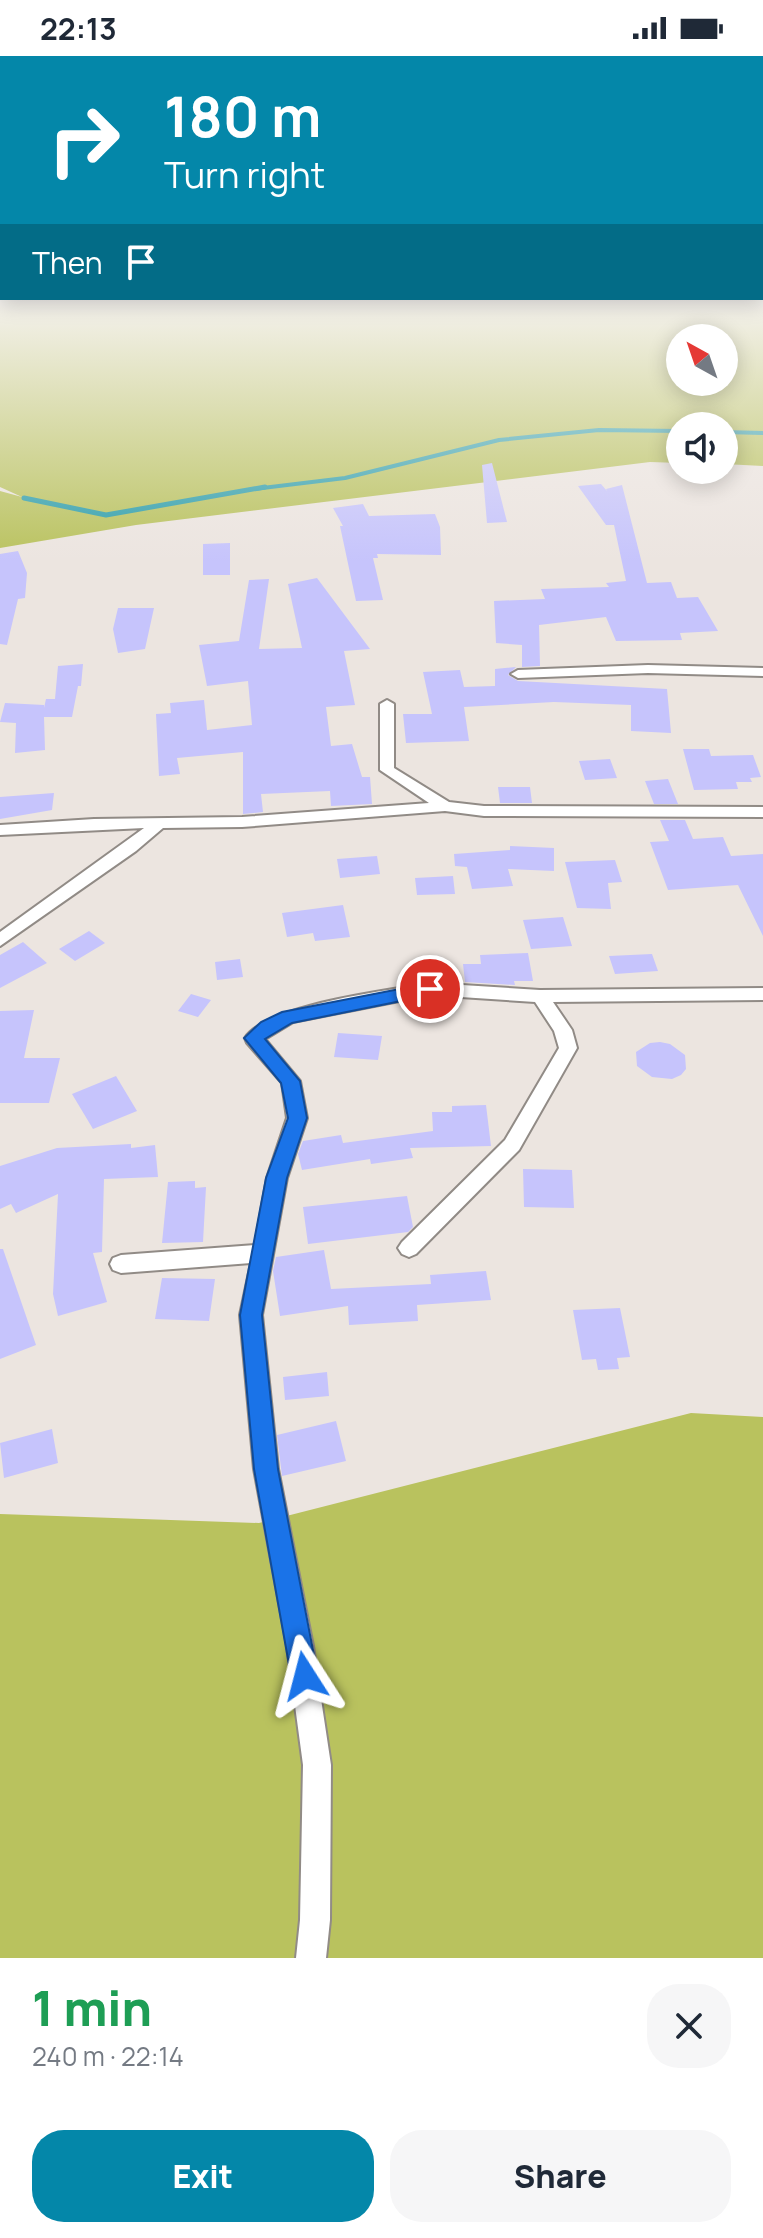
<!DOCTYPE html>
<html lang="en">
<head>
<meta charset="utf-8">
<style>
  body { margin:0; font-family:Manrope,sans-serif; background:#f6f6f7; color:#1f2937; height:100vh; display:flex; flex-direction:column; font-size:30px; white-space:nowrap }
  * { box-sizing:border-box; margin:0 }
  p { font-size:26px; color:#747a83 }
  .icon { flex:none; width:44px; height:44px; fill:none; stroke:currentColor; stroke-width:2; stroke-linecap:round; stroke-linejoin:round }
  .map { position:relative; height:1902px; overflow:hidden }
  .drawer { display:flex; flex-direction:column; background:#fff; flex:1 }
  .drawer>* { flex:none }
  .hud { position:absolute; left:0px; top:0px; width:764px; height:244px; box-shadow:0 4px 20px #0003; background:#0487a9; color:#fff; overflow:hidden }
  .needle { width:52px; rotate:320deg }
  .tools { position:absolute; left:666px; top:268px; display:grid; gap:16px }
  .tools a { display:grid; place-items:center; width:72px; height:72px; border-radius:50%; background:#fff; box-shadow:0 4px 20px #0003; font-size:40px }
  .pin { position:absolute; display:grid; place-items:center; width:68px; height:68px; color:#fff; margin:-34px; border:4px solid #fff; border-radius:50%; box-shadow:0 2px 8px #0007 }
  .me { position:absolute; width:88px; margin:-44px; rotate:351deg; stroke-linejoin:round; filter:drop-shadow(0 0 6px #0008) }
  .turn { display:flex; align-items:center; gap:28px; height:168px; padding:0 32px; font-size:36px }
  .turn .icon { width:104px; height:104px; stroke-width:2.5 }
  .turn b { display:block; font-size:56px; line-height:68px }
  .then { display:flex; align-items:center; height:76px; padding:0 32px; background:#0003; gap:16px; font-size:30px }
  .round { display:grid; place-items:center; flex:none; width:84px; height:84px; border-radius:32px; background:#f6f6f7 }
  .head { display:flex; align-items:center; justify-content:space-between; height:136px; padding:0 32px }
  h1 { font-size:48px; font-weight:800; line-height:60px; color:#1e9e55 }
  .cta { display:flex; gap:16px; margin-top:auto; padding:16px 32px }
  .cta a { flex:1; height:92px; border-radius:32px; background:#0487a9; color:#fff; font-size:32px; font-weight:800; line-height:92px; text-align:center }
  .cta a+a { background:#f6f6f7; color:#1f2937 }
  .status { display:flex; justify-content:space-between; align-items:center; height:56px; padding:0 40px; background:#fff; direction:ltr }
  .status svg { height:22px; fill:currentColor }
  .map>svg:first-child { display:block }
  .green { fill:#b9c25e; fill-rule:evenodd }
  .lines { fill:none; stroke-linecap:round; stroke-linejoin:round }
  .stream-far1 { stroke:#2e9eaa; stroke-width:4 }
  .stream { stroke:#2e9eaa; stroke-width:5 }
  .building { fill:#c6c4fc }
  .street-casing { stroke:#918b86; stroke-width:4 }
  .street { fill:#fff; fill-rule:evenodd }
  .route { fill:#1a73e8; stroke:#114b97; stroke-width:2 }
</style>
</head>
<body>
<div class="status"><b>22:13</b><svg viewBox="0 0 49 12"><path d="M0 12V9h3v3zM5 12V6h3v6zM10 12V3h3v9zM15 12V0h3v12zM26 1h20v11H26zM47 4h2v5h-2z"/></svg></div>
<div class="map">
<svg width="763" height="1902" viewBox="0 0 763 1902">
  <rect width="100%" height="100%" fill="#ece5e0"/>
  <path class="green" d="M0,240H763V410L724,408V370H680V407L650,406L136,469L0,492V435L22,441L0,431ZM680,282H724V326H680Z
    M691,1357L763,1361V1902H0V1458L259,1467Z"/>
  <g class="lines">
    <path class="stream-far1" d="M724,376L763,377
      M254,433L345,422L499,384L599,374L680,375"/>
    <path class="stream" d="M24,442L106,459L265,431"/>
  </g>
  <path class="building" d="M492,407L507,466L487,467L482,409Z
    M601,428L607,435L606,433L622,429L647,527L671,526L677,542L698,541L718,575L680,577L682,584L616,585L606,561L539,569L540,610L522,611V589L496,587L494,545L545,543L541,533L609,531L606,527L626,525L614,469H606L578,430Z
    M363,448L369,460L435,458L440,471L441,499L377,498L378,502H373L383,544L356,545L340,470H343L333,452Z
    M230,487V519H203V488Z
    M18,495L27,517L25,542L18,543L7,589L0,588V498Z
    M317,522L370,593L344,595L355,649L326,651L331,690L352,688L362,721H370L372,748L331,750L330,735L261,738L263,756L243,758V696L177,702L180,718L159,720L156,658L171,657L170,647L204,644L207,674L252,669L248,625L207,630L199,589L239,585L249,524L269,523L259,593L302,592L288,528Z
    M118,552H154L145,593L118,597L113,573Z
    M83,608L81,630H78L72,661H44L45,694L15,697L16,667L0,666L5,647L44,649V652L46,643H55L58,610Z
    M516,611L508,619L518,625L667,633L671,677L631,675V649L554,646L464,651L469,685L406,687L403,658H432L423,616L460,614L464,631L495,630V613Z
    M683,693H709L711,700L753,699L761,721L750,722L752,726H736L738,733L694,734Z
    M610,703L617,722L585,724L579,705Z
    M668,723L678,748H654L645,725Z
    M498,731H530L532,747H500Z
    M54,737L52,754L0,763V741Z
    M660,764H685L693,783L723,781L731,800L763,798V880L738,829L668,834L650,786L669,785Z
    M510,790L554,792V815L508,813L513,830L472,833L467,811L455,810L454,798L510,794Z
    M377,800L380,818L340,822L337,803Z
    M615,804L622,826L608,827L611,853L577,852L565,806Z
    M453,820L455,838L417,839L415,822Z
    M343,849L350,881L315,885L313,877L287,881L282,857Z
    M563,861L572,890L531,893L523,864Z
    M89,875L105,887L75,905L59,893Z
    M23,886L47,907L0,932V899Z
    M528,897L533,925H514L515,929L465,926L463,908H481L480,899Z
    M652,898L658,915L615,918L609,900Z
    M240,903L243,921L217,924L215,906Z
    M191,938L211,944L198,961L178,955Z
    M34,954L24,1002H60L49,1047H0V955Z
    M338,977L382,980L378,1004L334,1001Z
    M660,986L670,988L685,999L686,1013L681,1019L672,1023L652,1021L637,1010L636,996L650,987Z
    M116,1020L137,1055L93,1073L72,1038Z
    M486,1049L491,1090L410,1092L413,1102L371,1108L370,1103L302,1114L298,1098L303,1085L341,1079L343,1087L433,1075L432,1056H452V1050Z
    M131,1088V1092L155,1089L158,1121L104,1123L102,1196L93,1197L107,1246L58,1260L53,1238L58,1138L16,1157L11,1148L0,1153V1110L57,1092Z
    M523,1113L572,1114L574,1152L524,1151Z
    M195,1125V1132L206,1131L203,1186L162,1187L168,1126Z
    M407,1140L413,1171L408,1176L308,1188L303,1151Z
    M0,1193H3L36,1289L0,1303Z
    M324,1194L331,1233L431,1228L430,1219L486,1215L491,1244L417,1249L418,1265L349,1269L348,1250L280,1260L273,1215L276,1201Z
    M162,1222L215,1223L209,1265L155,1263Z
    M620,1252L630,1301L617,1302L619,1313L598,1314L596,1303L582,1304L573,1254Z
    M327,1316L329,1340L285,1344L283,1321Z
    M336,1365L346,1405L282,1420L277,1379Z
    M52,1373L58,1407L4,1422L0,1387Z"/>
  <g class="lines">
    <defs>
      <path id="street" d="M648,609L763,612V620L648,617L518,622L511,618L518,614Z
        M387,644L394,648V712L449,746L484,750L763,751V761L484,760L445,755L242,771L163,772L136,795L0,890V876L144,772L0,779V769L94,763L242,761L429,747L380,714V648Z
        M430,927L540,934L763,932V944L553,946L572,974L577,992L519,1094L416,1198L409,1201L402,1198L398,1192L402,1186L505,1084L559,992L554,975L535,946L430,939L293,966L265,983L300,1025L307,1062L287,1122L262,1259L278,1413L313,1590L331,1709L330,1864L326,1902H296L300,1864L303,1709L287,1590L254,1413L240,1259L251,1207L121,1217L113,1214L110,1208L113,1202L121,1199L255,1189L267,1122L287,1062L282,1027L247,987L245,982C268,948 388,935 430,927Z"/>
    </defs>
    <use href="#street" class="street-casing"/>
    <use href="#street" class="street"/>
  </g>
  <linearGradient id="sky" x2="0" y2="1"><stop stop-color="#62c3ea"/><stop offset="0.47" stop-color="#f6f3f1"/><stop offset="1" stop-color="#f6f3f1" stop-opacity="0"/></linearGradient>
  <rect width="763" height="506" fill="url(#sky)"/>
  <path class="route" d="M430,927L439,933L436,938L292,967L265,983L300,1025L307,1062L287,1122L262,1259L278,1413L318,1620L314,1629L305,1633L295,1629L291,1620L254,1413L240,1259L266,1122L288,1062L281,1027L244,982L261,966L282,956Z"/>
</svg>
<div class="tools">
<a><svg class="needle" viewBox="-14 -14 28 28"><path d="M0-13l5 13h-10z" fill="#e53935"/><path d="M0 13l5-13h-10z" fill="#747a83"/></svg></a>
<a><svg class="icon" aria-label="sound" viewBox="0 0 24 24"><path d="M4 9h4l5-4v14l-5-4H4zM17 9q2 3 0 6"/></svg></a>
</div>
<div class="pin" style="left:430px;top:933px;background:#d93025"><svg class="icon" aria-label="arrive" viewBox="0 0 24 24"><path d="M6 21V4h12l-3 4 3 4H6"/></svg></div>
<svg class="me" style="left:305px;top:1620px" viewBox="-20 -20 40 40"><path d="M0-17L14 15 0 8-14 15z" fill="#1a73e8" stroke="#fff" stroke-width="4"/></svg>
<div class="hud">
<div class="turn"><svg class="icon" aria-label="right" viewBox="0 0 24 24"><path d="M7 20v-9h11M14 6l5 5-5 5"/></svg><div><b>180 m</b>Turn right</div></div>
<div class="then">Then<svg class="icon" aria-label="arrive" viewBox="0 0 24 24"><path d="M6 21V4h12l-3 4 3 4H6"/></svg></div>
</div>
</div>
<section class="drawer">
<div class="head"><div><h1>1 min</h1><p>240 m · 22:14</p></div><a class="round"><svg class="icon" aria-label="close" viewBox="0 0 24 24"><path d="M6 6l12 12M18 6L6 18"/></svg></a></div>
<div class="cta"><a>Exit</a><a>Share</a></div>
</section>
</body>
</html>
